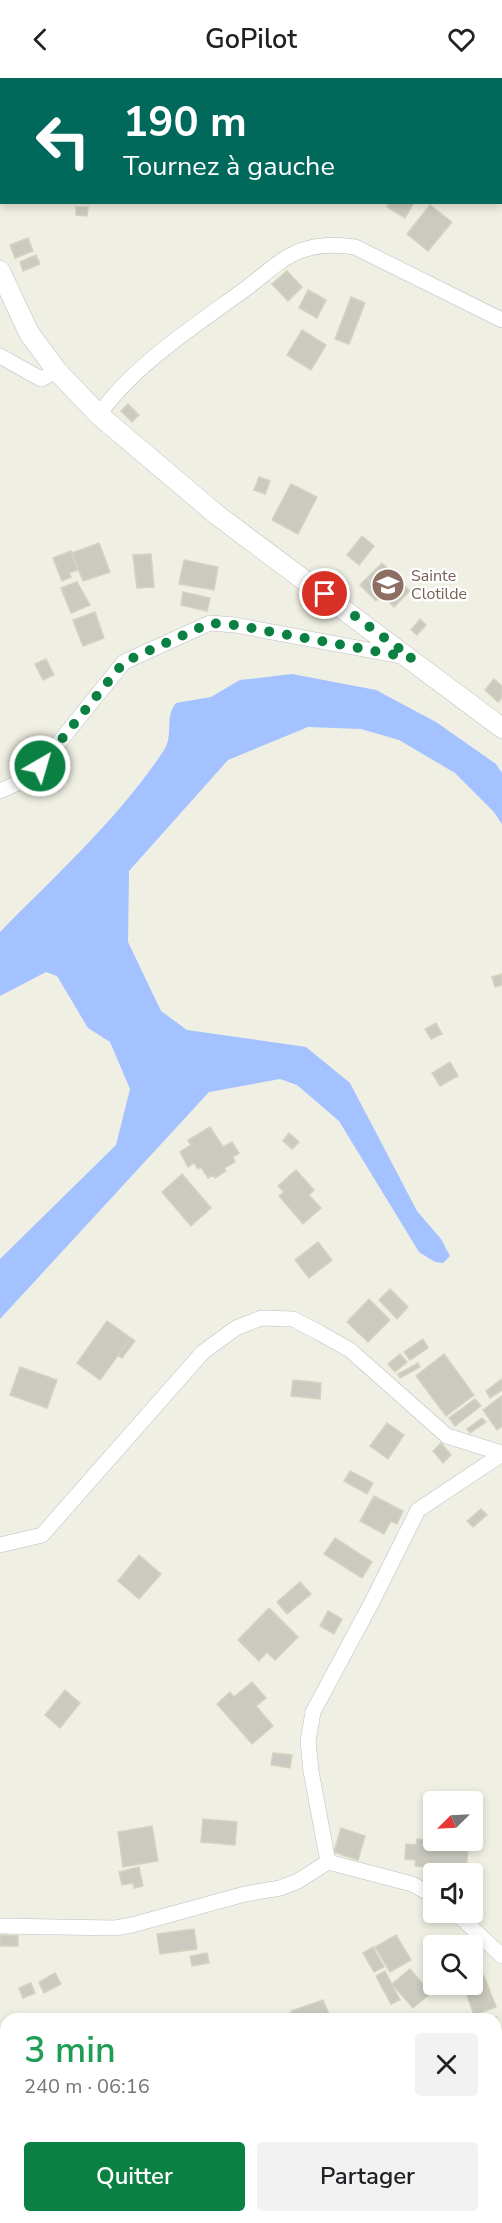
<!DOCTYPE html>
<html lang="fr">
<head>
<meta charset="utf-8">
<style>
  body { margin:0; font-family:"Nunito Sans",sans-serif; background:#f2f2f2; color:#202124; height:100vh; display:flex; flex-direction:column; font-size:22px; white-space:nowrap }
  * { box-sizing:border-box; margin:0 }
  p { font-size:20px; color:#757577 }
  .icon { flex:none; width:33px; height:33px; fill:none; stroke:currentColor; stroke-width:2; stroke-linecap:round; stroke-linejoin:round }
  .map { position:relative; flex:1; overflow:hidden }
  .sheet { position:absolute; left:0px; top:1935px; width:502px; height:210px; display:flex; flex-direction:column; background:#fff; border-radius:18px 18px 0 0; box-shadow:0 3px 9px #0003 }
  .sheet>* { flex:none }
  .top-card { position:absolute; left:0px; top:0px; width:502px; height:126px; box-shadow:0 3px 9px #0003; background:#00695c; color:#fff; overflow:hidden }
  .needle { width:39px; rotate:246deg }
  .buttons { position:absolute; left:423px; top:1713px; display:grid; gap:12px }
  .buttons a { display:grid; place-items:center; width:60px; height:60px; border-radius:6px; background:#fff; box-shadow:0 3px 9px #0003; font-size:30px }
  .pin { position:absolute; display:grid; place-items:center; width:51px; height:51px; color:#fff; margin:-26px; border:3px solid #fff; border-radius:50%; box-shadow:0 2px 6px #0007 }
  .me { position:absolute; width:66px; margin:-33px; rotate:38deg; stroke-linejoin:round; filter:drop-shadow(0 0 4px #0008) }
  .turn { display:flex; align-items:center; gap:21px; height:126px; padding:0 24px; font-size:27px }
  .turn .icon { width:78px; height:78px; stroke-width:2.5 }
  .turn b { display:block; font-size:42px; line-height:51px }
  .round { display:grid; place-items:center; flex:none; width:63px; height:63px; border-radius:6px; background:#f2f2f2 }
  .overview { display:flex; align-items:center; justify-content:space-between; height:102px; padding:0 24px }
  h1 { font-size:36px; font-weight:600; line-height:45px; color:#1e9e55 }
  .primary-button { display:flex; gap:12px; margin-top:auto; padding:12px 24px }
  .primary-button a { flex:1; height:69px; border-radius:6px; background:#0b8043; color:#fff; font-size:24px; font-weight:600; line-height:69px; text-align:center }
  .primary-button a+a { background:#f2f2f2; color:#202124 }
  header { display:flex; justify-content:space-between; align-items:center; height:78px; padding:0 24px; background:#fff; font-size:27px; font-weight:600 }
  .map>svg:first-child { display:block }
  .water { fill:#a3c2ff }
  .building { fill:#cacac0; stroke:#d4d3c0; stroke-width:1.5 }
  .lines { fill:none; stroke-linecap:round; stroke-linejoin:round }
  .minor-casing { stroke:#bdbec5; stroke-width:16 }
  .tertiary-casing { stroke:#bdbec5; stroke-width:21 }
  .minor { stroke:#fff; stroke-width:15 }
  .tertiary { stroke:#fff; stroke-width:20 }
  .route { stroke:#0b8043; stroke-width:10; stroke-dasharray:0 18 }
  .labels { text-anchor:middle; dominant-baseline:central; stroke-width:5; stroke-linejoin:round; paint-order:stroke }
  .education-label { font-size:16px; fill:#785e54; stroke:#fff; text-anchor:start }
</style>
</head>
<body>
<header><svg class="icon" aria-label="back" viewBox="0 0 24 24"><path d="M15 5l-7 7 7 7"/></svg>GoPilot<svg class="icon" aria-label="heart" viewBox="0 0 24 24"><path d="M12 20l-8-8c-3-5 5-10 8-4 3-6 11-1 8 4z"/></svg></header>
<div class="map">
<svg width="502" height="2145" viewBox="0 0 502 2145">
  <rect width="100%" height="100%" fill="#efefe3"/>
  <path class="water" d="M292,596L376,612L436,644L496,686L502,695V746L494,734L455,695L399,662L361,651L308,649L228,682L129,793L128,864L161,933L187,952L306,969L350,1005L417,1133L441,1161L450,1178L443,1185L435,1184L419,1174L339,1043L297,1007L280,1001L209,1014L0,1241V1181L116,1067L130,1011L110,964L88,950L57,898L46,894L0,918V854C54,799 122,737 164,672C174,658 164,639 176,625L211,619L240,602Z"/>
  <path class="building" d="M390,124H414L405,140L387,129Z
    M430,127L452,144L428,173L407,156Z
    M76,129H88L87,138L76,137Z
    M28,160L33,173L15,180L10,167Z
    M36,177L40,186L23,193L20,184Z
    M287,193L302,209L288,223L272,206Z
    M308,212L326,222L317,240L299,230Z
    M351,219L365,225L349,266L335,261Z
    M302,252L326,267L311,292L287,277Z
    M128,326L139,337L132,344L121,333Z
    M259,399L270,403L265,416L254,412Z
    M291,406L317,419L298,456L272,442Z
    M362,458L374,468L359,487L347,477Z
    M99,465L110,494L83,503L72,475Z
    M71,473L78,492L69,495L71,499L62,503L53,480Z
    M151,476L154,509L137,510L133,477Z
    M184,482L218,489L214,512L179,506Z
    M382,485L410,513L394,529L367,500Z
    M367,500L382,517L376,523L360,507Z
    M77,504L90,527L71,535L61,510Z
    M183,514L210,520L207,533L181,527Z
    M95,534L104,560L83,568L73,542Z
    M420,541L426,547L417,557L411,552Z
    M46,581L54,597L43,602L35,586Z
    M494,601L502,608V620L498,624L485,612Z
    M502,896V907L495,909L492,899Z
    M436,945L442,956L431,961L425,951Z
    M450,984L458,998L440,1008L432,995Z
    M210,1049L223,1069L232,1064L239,1075L233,1079L235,1084L224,1090L226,1093L215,1100L213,1097L208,1100L201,1089L198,1091L194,1085L188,1089L180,1074L191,1067L188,1062Z
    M289,1055L299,1064L292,1071L283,1063Z
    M296,1092L314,1112L309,1117L321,1130L303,1146L279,1118L284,1114L278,1108Z
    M182,1096L211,1130L191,1148L162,1114Z
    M318,1164L332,1182L309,1200L295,1182Z
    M390,1211L408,1229L397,1241L379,1222Z
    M369,1221L390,1242L368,1264L347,1244Z
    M107,1243L131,1260L100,1302L77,1285Z
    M131,1260L135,1263L122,1280L118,1277Z
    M423,1261L428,1270L410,1282L404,1274Z
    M400,1276L407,1284L395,1294L388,1286Z
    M444,1276L474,1317L446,1338L416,1298Z
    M418,1285L420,1289L400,1300L398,1296Z
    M20,1289L57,1302L47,1330L10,1317Z
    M502,1301V1312L490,1320L486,1313Z
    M293,1302L321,1305L320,1321L291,1318Z
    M502,1318V1348L497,1352L483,1332Z
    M475,1321L481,1328L455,1348L449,1340Z
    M482,1340L486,1344L470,1355L467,1351Z
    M387,1345L404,1357L388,1381L370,1368Z
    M441,1365L451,1377L443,1385L433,1373Z
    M350,1393L373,1405L367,1416L344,1403Z
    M374,1418L403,1433L397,1446L391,1443L384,1456L360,1443Z
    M481,1431L487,1437L473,1449L467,1443Z
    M335,1460L372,1484L362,1500L324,1476Z
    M139,1477L161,1496L139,1521L118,1503Z
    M300,1504L311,1516L287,1536L277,1524Z
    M269,1530L298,1559L275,1582L267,1574L259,1583L238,1562Z
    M328,1533L342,1541L334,1556L320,1548Z
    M252,1604L266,1620L256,1628L273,1648L252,1666L217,1626L230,1614L234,1619Z
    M65,1612L80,1625L60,1650L45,1637Z
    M273,1675L292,1677L290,1690L271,1687Z
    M203,1741L237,1744L235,1767L201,1764Z
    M152,1748L158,1783L123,1789L118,1754Z
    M341,1750L365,1758L358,1782L334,1774Z
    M433,1758L434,1762H469L466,1792L451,1791V1796L427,1798V1789L415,1788L416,1782L405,1781L406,1766L416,1767L417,1761L433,1763Z
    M139,1789L143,1808L134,1810L133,1805L122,1807L119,1794Z
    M194,1851L197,1871L160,1876L157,1856Z
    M0,1857L18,1858V1868H0Z
    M396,1857L411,1882L390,1894L375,1869Z
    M373,1869L384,1889L374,1894L363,1875Z
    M207,1875L209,1885L192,1888L190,1878Z
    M410,1891L431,1915L413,1930L392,1906Z
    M385,1893L400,1922L391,1926L376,1898Z
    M55,1895L61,1906L44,1915L39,1904Z
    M484,1898L496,1929L474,1937L463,1906H472V1902Z
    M31,1905L35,1915L23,1920L19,1910Z
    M323,1922L331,1941H294L291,1933Z
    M496,1939L502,1950V1974L496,1976V1941H492Z
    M501,2045L502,2069L496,2071V2047Z
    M339,2139H373V2145H343Z"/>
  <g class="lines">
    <defs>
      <path id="minor" d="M0,278L41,301L57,293
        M99,337C134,286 198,246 248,209C264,197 281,180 300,173C318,166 336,166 355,169L502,242
        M0,713L18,705L40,688L124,584L210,545L235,547L406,579
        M0,1467L42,1457L203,1274L236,1250L261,1240L293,1241L320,1255L350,1272L447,1358L502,1375
        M434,1818L412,1806L328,1784L311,1693L308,1663L313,1634L372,1524L418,1432L502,1376
        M455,1834L502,1878
        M0,1848L115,1850L132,1847L245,1816L280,1810L298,1803L328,1784"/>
      <path id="tertiary" d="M0,193L29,255L57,293L99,337L217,437L502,650"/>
    </defs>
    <use href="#minor" class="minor-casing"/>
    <use href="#tertiary" class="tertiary-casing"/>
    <use href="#minor" class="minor"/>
    <use href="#tertiary" class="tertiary"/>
  </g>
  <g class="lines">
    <path class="route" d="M40,688L124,584L210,545L235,547L412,580L325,516"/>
  </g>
  <defs>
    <symbol id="school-disc" viewBox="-11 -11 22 22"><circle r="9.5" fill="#8d6e63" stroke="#fff"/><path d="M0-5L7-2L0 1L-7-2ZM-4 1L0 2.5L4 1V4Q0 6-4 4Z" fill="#fff"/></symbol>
  </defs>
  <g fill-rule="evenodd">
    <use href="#school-disc" x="369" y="488" width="38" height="38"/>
  </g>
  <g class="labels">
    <g class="education-label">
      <text x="411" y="498">Sainte<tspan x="411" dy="18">Clotilde</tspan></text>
    </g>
  </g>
</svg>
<div class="buttons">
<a><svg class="needle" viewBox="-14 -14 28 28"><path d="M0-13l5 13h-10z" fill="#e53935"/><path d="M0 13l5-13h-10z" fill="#757577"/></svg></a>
<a><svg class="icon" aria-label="sound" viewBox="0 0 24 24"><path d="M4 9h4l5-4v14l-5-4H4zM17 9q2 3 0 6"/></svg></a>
<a><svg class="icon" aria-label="search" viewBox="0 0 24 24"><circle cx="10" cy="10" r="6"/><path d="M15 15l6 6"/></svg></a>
</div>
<div class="pin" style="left:325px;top:516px;background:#d93025"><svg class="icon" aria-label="arrive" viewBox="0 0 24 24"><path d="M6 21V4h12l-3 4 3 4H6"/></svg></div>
<svg class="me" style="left:40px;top:688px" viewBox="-20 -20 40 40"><circle r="17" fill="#0b8043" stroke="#fff" stroke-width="3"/><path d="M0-11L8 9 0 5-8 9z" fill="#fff"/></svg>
<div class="top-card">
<div class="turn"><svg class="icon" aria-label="left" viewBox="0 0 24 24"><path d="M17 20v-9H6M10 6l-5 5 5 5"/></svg><div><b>190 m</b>Tournez à gauche</div></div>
</div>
<section class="sheet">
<div class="overview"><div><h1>3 min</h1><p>240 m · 06:16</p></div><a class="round"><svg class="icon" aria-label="close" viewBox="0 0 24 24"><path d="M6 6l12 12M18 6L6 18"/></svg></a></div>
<div class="primary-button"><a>Quitter</a><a>Partager</a></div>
</section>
</div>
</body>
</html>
